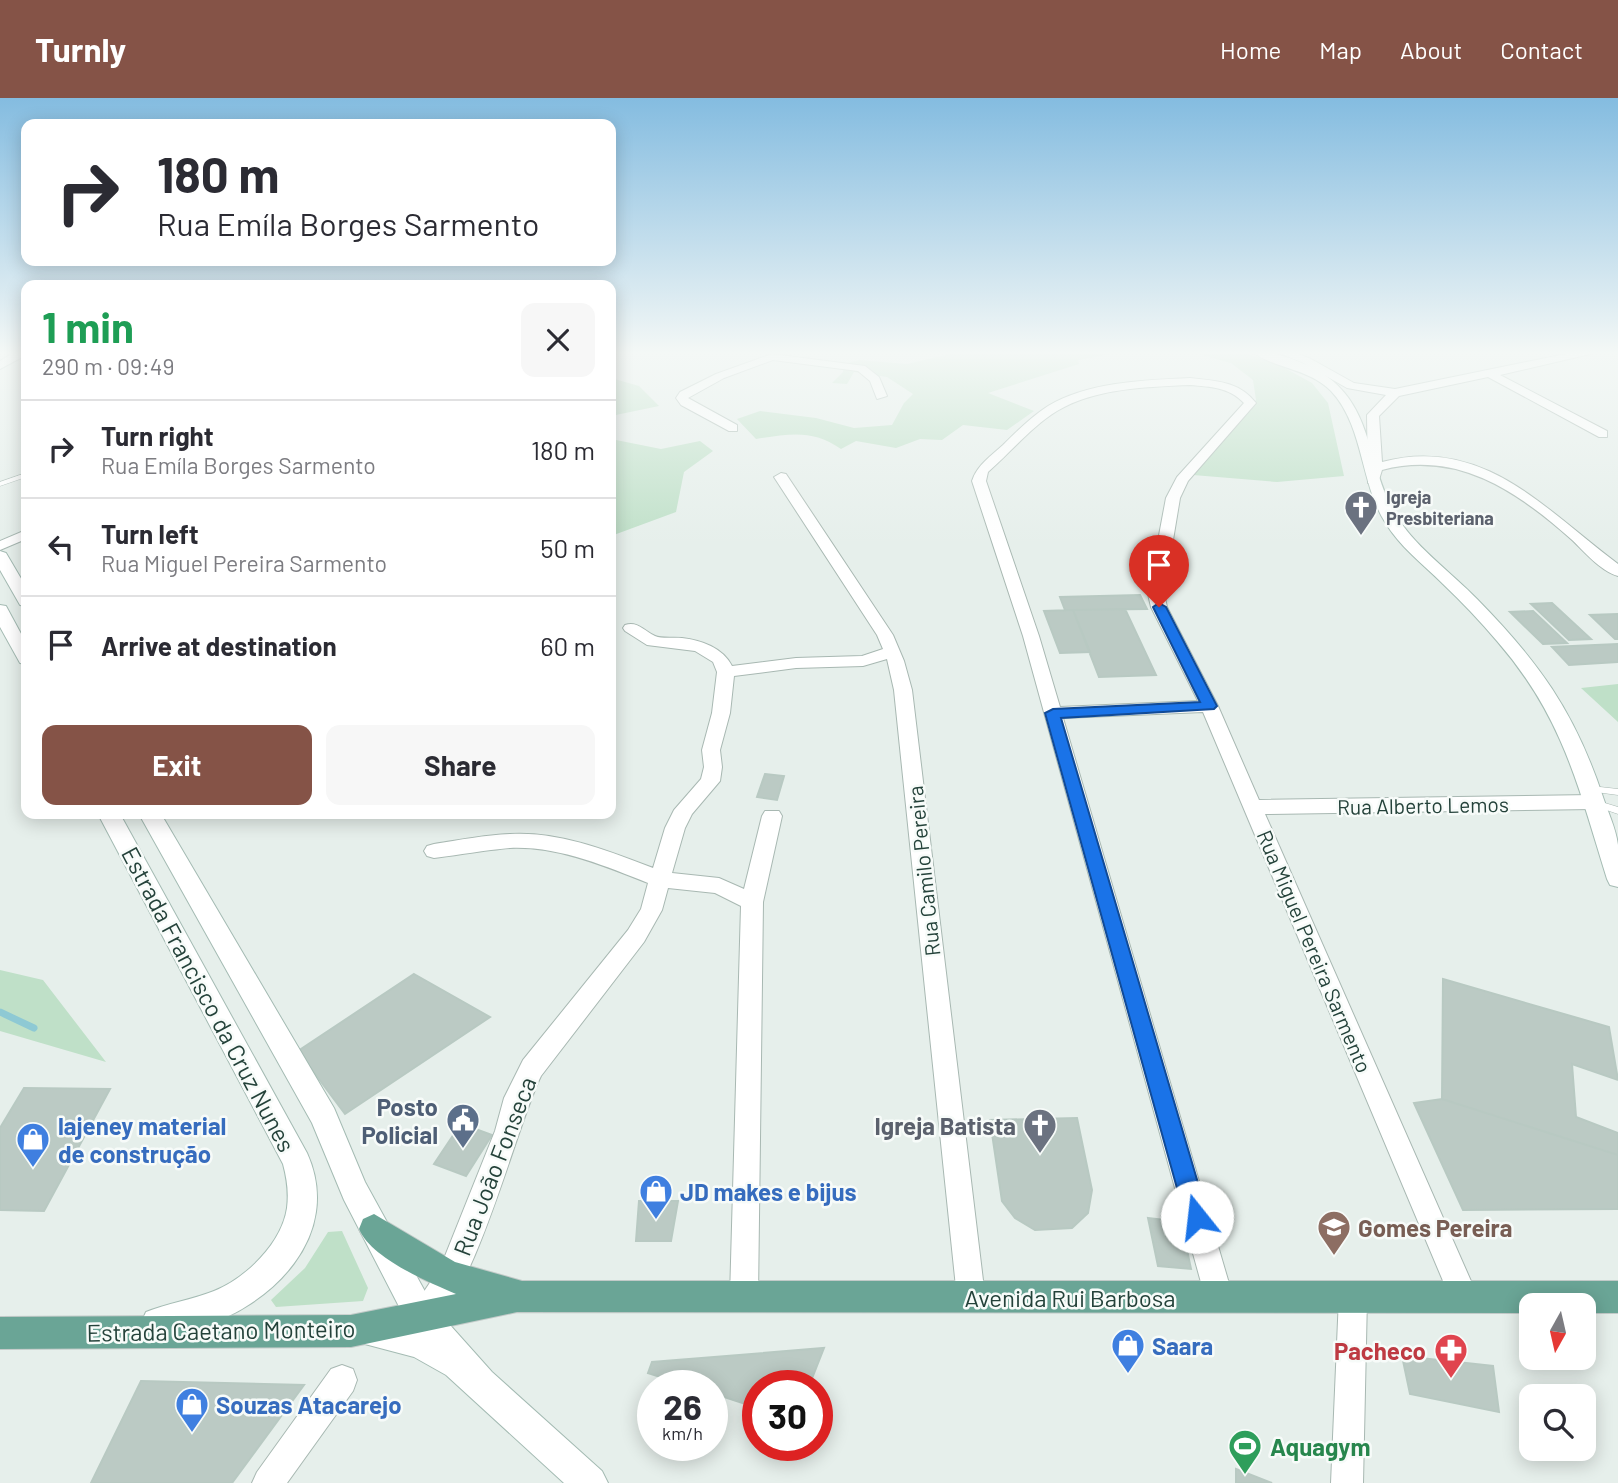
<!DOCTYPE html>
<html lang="en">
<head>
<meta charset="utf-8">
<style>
  body { margin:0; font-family:Barlow,sans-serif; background:#f7f7f7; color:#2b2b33; height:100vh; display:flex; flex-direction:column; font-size:26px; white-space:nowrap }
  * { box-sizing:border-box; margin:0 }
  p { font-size:23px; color:#7c7c81 }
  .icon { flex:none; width:38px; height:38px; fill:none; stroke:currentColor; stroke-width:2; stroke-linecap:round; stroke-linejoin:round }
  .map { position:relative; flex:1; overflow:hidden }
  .panel { position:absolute; left:21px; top:182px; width:595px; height:539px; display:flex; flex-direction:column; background:#fff; border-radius:14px; box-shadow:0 4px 18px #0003 }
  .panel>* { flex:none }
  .hud { position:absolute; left:21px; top:21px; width:595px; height:147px; border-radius:14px; box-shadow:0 4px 18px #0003; background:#fff; color:#2b2b33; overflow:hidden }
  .needle { width:46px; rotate:188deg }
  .controls { position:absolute; left:1519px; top:1195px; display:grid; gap:14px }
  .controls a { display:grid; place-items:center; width:77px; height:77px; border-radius:14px; background:#fff; box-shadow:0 4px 18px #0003; font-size:35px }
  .speed { position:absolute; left:637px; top:1272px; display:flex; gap:14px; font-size:35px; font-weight:700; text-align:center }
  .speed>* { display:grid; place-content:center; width:91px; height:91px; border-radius:50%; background:#fff; box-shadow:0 4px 18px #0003; line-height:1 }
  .speed small { font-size:18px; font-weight:400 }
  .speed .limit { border:10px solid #d22; background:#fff; color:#111 }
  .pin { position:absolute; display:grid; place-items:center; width:60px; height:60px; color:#fff; margin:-72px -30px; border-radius:50% 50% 50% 0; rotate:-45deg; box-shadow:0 0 7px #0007 }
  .pin .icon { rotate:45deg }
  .me { position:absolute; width:77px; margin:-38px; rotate:344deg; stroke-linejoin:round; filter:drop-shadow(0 0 5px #0008) }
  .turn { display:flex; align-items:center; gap:24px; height:147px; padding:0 21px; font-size:32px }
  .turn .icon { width:91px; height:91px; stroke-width:2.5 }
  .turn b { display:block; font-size:49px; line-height:60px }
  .round { display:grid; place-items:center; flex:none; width:74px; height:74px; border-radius:14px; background:#f7f7f7 }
  .summary { display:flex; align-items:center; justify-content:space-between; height:119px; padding:0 21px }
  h1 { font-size:42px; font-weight:700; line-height:52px; color:#1e9e55 }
  .primary-button { display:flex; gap:14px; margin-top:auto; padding:14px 21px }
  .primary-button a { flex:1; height:80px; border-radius:14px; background:#855347; color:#fff; font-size:28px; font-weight:700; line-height:80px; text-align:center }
  .primary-button a+a { background:#f7f7f7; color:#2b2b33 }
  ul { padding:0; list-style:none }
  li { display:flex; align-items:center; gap:21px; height:98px; padding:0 21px; border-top:2px solid #e1e1e2 }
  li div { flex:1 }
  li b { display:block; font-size:26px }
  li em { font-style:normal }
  header { display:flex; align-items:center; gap:42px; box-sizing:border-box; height:98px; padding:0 35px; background:#855347; color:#fff }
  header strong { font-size:33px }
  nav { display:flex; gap:38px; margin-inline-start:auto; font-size:24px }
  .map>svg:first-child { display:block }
  .green { fill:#bfe0c8 }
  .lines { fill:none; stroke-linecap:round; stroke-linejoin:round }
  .stream { stroke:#8ec9d4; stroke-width:7 }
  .building { fill:#bbcac4; stroke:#b8c9c2; stroke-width:2 }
  .service-casing { stroke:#a8b8b2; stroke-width:1 }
  .minor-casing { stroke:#a8b8b2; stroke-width:2 }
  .secondary-casing { stroke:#a4bbb3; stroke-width:2 }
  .primary-casing { stroke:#c2cac8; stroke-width:2 }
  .service { fill:#fff; fill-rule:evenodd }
  .minor { fill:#fff; fill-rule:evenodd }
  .secondary { fill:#fff; fill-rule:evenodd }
  .primary { fill:#6aa596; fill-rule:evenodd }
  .route { fill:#1a73e8; stroke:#114b97; stroke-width:2 }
  .labels { text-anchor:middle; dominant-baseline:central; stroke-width:5; stroke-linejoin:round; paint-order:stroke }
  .far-worship-label { font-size:18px; font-weight:bold; fill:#5b616d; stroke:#f7fbf9; text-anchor:start }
  .street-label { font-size:21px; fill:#24423a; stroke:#f7fbf9 }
  .near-street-label { font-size:24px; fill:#24423a; stroke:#f7fbf9 }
  .near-service-label { font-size:24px; font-weight:bold; fill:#4e5e75; stroke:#f7fbf9; text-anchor:end }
  .near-shop-label { font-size:24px; font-weight:bold; fill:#366cbe; stroke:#f7fbf9; text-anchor:start }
  .near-worship-label { font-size:24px; font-weight:bold; fill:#5b616d; stroke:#f7fbf9; text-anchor:end }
  .near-education-label { font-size:24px; font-weight:bold; fill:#785e54; stroke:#f7fbf9; text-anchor:start }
  .near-health-label { font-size:24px; font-weight:bold; fill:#be3a42; stroke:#f7fbf9; text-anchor:end }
  .near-leisure-label { font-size:24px; font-weight:bold; fill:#27864d; stroke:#f7fbf9; text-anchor:start }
</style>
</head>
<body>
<header>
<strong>Turnly</strong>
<nav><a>Home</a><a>Map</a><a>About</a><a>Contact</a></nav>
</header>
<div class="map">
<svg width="1618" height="1385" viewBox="0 0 1618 1385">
  <rect width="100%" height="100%" fill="#e6efeb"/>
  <path class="green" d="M963,253H1128L1078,262L1079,266L988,295L1034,313L1007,332L963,327L942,342L920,341L896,350L856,343L841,351C812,331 790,336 756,341L737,321L760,313L816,320L854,330L892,327L904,305L913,296L887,279L854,274L847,286L832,285L843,274L844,266L859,262L907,266Z
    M1153,253H1240L1281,268L1312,285L1328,305L1344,378L1277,384L1193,377L1256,302L1253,282L1231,265L1198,256Z
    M611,280L639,288L659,308L611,318Z
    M611,341L661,351L700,343L713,353L684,374L676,414L611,438Z
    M1618,586V624L1581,590Z
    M0,872L43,882L106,964L0,933Z
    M342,1133L368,1190L363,1203L276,1209L271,1202L305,1170L328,1134Z"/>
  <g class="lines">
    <path class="stream" d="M0,914L34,930"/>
  </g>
  <path class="building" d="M1140,497L1147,511L1065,512L1060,499Z
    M1552,505L1591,541L1569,542L1531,506Z
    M1125,511L1156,577L1099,579L1073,512Z
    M1073,512L1090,554L1060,555L1044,513Z
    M1533,513L1567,545L1543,546L1510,514Z
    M1618,516V541H1615L1590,517Z
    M1618,546V564L1569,567L1552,549Z
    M765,676L784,678L777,702L757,699Z
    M414,876L490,919L345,1016L298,953Z
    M1443,881L1609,929L1618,982L1572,966L1576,1019L1618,1035V1057L1442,1001Z
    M24,990L110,991L44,1113L0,1112V1030Z
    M1442,1001L1618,1057V1111L1463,1112L1414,1005Z
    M1077,1020L1092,1092L1088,1115L1072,1130L1035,1132L1015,1120L1002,1103L990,1022Z
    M470,1029L492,1037L466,1078L434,1066L456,1033L466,1037Z
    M639,1103H678L671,1143H636Z
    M1148,1120L1181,1124L1191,1171L1158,1168Z
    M824,1250L809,1288H758V1310L712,1295V1288H689L648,1275L652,1264Z
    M1402,1258L1493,1268L1499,1314L1410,1296Z
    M141,1283L304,1287L232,1385H91Z
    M1236,1371L1272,1385H1236Z"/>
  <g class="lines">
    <defs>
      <path id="service" d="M26,375V379L0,388V384Z
        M1591,688L1618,691V697L1588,693L1586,691Z
        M1595,702L1618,709V716L1592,707L1590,705Z"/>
      <path id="minor" d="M16,253H26V257L0,271V263Z
        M611,253H620L611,259Z
        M1275,253H1291L1311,261L1354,285L1395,291L1580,253H1603L1500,277L1607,333V339H1599L1488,279L1399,298L1379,318L1382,364C1484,337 1545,412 1618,466V478C1600,473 1584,453 1571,441C1517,393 1457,352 1382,372L1378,385H1368L1367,317L1386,297L1347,290L1303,265Z
        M772,256L865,268L879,279L887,298L877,301L870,283L858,273L773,262L724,280L688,300L737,327V333H729L681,307L676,300L680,294L716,276Z
        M1190,280C1216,283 1239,283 1256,305L1188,383L1180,400L1164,496L1167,509L1218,608L1259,702L1593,697L1600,699L1603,704L1600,709L1593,711L1265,716L1478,1199L1474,1209L1464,1213L1454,1209L1203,614L1063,620L1233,1199L1229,1209L1219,1213L1209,1209L1205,1199L1023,538L972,383C977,367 991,358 1003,347C1017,333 1031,319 1048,308C1088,284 1145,282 1190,280ZM1190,287C1211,289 1229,289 1244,305L1177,379L1166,400L1148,496L1151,509L1198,603L1060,609L1039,538L986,383L988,374C1011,354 1031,329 1057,313C1095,290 1147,289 1190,287Z
        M781,375L786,376L893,537L904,563L912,592L985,1199L981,1209L971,1213L961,1209L957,1199L894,592L887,561L863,568L796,570L734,578L730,615L720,652L722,669L720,683L692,716L685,730L672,775L719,780L744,791L762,718L765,713H779L782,718L763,804L758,1199L754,1209L744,1213L734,1209L730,1199L741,808L715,795L668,790L662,812L644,844L541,978C515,1030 472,1213 422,1234L412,1229L407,1219L441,1168L495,1033L504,1000L523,962L628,832L641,811L648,785C605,768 558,748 510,750C485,752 459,757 434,760L427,758L424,753L427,748L434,746C459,742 485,737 510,736C559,733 609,753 653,770L665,730L674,712L701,681L704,669L702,652L712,615L717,574L713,564L695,553L647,547L625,533L623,530L625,527C638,523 644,533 655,538C662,541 673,539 682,540C701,542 723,550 732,568L796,560L862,558L883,551L877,537L774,379Z
        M26,432V441L0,452V443Z
        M1353,1185L1363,1189L1367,1199L1363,1385H1331L1339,1199L1343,1189Z
        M342,1267L353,1271L357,1282L353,1293L287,1385H252L257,1374L331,1271Z"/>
      <path id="secondary" d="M1251,253C1272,253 1289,259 1307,267C1378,299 1363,367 1399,422C1419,452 1452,475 1477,501C1538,563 1574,613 1602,696C1607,712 1616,730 1618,747C1618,761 1618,776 1618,789L1610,787L1607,781C1578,688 1563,619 1497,543C1480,523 1462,504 1443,486C1423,466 1399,448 1385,424C1360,385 1364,328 1331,293C1308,270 1274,271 1251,253Z
        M0,453L6,455L26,489V508L20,507L0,472Z
        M0,507L6,508L26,545V566L20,565L0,529Z
        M98,716H120L307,1055C344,1137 272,1209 197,1230C180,1235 162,1243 146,1236L141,1225L146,1214C168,1205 192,1202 214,1193C246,1180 282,1145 287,1110C289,1094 287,1081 283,1066Z
        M139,716H161L334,1010L365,1084L433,1208L492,1274L602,1373L608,1385H564L446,1277L414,1259L361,1245L356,1234L361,1223L372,1218L407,1224L344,1102L312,1025Z"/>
      <path id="primary" d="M374,1116L455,1164L522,1183H1618V1215H1584V1208H1531V1215L517,1214L351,1249L0,1251V1219L351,1217L456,1196C428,1184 371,1160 359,1131L363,1121Z"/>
    </defs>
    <use href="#service" class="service-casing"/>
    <use href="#minor" class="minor-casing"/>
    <use href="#secondary" class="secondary-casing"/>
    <use href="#primary" class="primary-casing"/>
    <use href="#service" class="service"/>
    <use href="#minor" class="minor"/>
    <use href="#secondary" class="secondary"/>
    <use href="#primary" class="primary"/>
  </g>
  <linearGradient id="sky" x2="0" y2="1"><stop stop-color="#84bce0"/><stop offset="0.57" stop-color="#f4f8f6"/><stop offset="1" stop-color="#f4f8f6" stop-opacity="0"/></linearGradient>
  <rect width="1618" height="447" fill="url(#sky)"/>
  <path class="route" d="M1159,505L1166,509L1217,608L1214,611L1061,620L1208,1119L1205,1127L1197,1130L1189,1127L1185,1119L1045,615L1053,611L1200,604L1153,509Z"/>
  <defs>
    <symbol id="church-pin" viewBox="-11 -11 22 30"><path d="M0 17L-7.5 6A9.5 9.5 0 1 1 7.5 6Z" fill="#6b7280" stroke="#f7fbf9"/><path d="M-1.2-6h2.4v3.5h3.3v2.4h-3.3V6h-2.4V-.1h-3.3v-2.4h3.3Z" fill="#fff"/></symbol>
    <symbol id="civic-pin" viewBox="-11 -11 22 30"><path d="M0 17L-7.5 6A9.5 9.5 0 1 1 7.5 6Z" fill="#5c6f8a" stroke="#f7fbf9"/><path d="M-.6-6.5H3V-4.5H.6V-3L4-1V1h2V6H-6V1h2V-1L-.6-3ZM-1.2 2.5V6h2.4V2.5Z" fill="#fff"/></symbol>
    <symbol id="shop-pin" viewBox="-11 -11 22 30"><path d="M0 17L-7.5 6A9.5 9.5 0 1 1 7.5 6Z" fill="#3f7fe0" stroke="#f7fbf9"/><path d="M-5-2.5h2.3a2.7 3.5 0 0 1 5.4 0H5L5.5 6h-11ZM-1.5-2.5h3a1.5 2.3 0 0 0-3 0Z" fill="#fff"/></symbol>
    <symbol id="school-pin" viewBox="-11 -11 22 30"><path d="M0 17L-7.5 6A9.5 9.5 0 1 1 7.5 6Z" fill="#8d6e63" stroke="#f7fbf9"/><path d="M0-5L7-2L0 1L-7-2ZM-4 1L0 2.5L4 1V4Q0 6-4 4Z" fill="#fff"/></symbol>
    <symbol id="pharmacy-pin" viewBox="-11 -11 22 30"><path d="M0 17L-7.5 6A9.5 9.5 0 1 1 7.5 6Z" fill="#e0444e" stroke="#f7fbf9"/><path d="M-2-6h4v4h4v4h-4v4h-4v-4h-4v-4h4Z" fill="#fff"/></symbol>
    <symbol id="stadium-pin" viewBox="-11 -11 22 30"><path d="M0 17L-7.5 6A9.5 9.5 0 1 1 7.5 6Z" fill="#2e9e5b" stroke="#f7fbf9"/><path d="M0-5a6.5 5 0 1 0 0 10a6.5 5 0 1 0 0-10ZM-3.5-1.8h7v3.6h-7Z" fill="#fff"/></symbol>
  </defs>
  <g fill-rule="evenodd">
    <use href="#church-pin" x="1342" y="390" width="38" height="52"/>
    <use href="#civic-pin" x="444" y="1003" width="38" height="52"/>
    <use href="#church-pin" x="1021" y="1008" width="38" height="52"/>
    <use href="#shop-pin" x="14" y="1022" width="38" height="52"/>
    <use href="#shop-pin" x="637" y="1074" width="38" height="52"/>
    <use href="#school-pin" x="1315" y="1110" width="38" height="52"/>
    <use href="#shop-pin" x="1109" y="1228" width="38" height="52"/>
    <use href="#pharmacy-pin" x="1432" y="1233" width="38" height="52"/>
    <use href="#shop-pin" x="173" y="1287" width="38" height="52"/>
    <use href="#stadium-pin" x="1226" y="1329" width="38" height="52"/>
  </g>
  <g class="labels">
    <g class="far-worship-label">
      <text x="1386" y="399">Igreja<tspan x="1386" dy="21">Presbiteriana</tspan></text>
    </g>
    <g class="street-label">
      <text transform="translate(1423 707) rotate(-1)">Rua Alberto Lemos</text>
      <text transform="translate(923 773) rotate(-96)">Rua Camilo Pereira</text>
      <text transform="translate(1315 853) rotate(67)">Rua Miguel Pereira Sarmento</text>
    </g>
    <g class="near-street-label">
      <text transform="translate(209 901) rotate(62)">Estrada Francisco da Cruz Nunes</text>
      <text transform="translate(494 1068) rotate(-69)">Rua João Fonseca</text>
      <text x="1070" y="1199">Avenida Rui Barbosa</text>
      <text transform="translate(221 1232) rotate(-1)">Estrada Caetano Monteiro</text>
    </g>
    <g class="near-service-label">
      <text x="438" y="1008">Posto<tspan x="438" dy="28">Policial</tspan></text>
    </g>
    <g class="near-shop-label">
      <text x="58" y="1027">lajeney material<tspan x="58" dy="28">de construção</tspan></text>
      <text x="680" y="1093">JD makes e bijus</text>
      <text x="1152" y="1247">Saara</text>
      <text x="216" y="1306">Souzas Atacarejo</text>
    </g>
    <g class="near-worship-label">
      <text x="1016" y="1027">Igreja Batista</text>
    </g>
    <g class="near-education-label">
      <text x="1358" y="1129">Gomes Pereira</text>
    </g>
    <g class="near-health-label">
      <text x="1426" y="1252">Pacheco</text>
    </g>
    <g class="near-leisure-label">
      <text x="1270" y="1348">Aquagym</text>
    </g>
  </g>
</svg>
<div class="controls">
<a><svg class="needle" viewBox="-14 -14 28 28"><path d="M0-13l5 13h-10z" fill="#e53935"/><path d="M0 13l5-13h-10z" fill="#7c7c81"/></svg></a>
<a><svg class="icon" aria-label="search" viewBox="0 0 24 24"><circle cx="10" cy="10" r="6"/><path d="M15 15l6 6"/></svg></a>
</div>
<div class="speed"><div>26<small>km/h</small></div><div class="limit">30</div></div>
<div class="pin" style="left:1159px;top:509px;background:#d93025"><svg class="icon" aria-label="arrive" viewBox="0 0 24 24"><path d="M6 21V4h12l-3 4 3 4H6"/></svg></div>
<svg class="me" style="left:1197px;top:1119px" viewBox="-20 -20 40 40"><circle r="19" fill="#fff"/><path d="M0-13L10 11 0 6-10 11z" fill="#1a73e8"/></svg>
<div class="hud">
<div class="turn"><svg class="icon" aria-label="right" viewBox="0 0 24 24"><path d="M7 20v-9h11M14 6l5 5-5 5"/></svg><div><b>180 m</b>Rua Emíla Borges Sarmento</div></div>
</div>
<section class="panel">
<div class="summary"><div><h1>1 min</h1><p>290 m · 09:49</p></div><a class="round"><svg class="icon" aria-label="close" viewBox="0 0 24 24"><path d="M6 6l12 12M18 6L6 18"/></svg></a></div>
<ul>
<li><svg class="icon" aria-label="right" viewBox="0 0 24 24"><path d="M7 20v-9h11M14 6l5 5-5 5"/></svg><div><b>Turn right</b><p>Rua Emíla Borges Sarmento</p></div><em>180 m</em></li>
<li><svg class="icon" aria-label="left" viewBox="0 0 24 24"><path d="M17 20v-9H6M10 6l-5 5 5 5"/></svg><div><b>Turn left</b><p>Rua Miguel Pereira Sarmento</p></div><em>50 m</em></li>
<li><svg class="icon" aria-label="arrive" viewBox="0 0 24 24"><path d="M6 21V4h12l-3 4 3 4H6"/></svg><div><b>Arrive at destination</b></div><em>60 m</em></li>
</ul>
<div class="primary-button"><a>Exit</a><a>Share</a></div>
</section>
</div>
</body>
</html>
